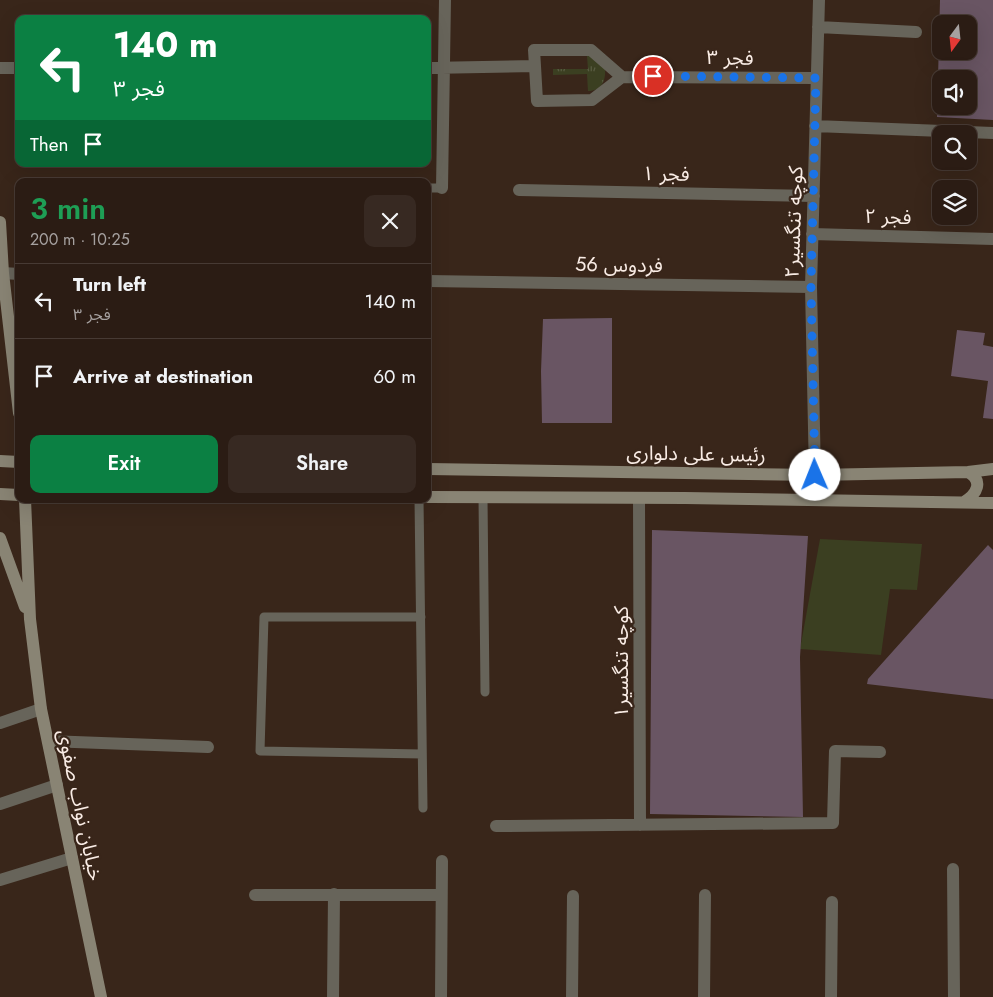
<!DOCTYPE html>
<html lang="en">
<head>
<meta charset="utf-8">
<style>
  body { margin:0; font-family:Jost,"Noto Sans Arabic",sans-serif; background:#372922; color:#f1f3f6; height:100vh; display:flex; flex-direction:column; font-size:19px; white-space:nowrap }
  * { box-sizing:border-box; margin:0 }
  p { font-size:16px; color:#a6a1a0 }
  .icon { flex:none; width:28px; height:28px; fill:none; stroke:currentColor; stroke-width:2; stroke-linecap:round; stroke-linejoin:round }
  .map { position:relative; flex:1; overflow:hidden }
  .panel { position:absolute; left:15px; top:178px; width:416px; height:325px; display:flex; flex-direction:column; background:#2b1c14; border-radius:10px; box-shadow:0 5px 20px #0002,0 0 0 1px #473a34 }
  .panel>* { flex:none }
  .guide { position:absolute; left:15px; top:15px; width:416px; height:152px; border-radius:10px; box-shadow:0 5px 20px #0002,0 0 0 1px #473a34; background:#0b8043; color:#fff; overflow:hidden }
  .needle { width:32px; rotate:195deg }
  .tools { position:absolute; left:932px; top:15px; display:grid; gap:10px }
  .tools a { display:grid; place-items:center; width:45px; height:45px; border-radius:10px; background:#2b1c14; box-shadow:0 5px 20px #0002,0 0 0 1px #473a34; font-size:25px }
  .pin { position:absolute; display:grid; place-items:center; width:42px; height:42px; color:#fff; margin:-21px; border:2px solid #fff; border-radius:50%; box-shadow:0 1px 5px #0007 }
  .me { position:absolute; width:55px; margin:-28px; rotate:359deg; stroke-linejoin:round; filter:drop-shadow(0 0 4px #0008) }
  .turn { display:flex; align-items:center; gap:18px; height:105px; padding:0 15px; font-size:22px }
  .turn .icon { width:65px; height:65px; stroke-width:2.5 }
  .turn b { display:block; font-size:35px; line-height:42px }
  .then { display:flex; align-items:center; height:48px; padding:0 15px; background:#0003; gap:10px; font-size:19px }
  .round { display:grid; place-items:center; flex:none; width:52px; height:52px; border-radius:10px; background:#372922 }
  .summary { display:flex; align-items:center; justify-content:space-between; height:85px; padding:0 15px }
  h1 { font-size:30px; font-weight:600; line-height:38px; color:#1e9e55 }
  .primary-button { display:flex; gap:10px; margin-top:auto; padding:10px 15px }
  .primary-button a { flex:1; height:58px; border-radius:10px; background:#0b8043; color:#fff; font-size:20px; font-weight:600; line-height:58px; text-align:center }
  .primary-button a+a { background:#372922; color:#f1f3f6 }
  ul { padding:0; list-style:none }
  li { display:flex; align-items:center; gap:15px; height:75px; padding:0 15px; border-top:1px solid #473a34 }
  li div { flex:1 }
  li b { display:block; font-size:19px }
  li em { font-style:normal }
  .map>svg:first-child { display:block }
  .grass { fill:url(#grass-tufts) }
  .garden { fill:#3b3f21 }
  .building { fill:#695563; fill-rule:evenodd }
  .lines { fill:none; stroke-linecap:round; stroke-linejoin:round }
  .lane { stroke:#67645a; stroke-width:9 }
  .street { stroke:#67645a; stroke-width:12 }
  .secondary { stroke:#898474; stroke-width:12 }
  .route { stroke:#1a73e8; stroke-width:9; stroke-dasharray:0 16.2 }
  .labels { text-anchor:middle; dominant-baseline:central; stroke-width:4.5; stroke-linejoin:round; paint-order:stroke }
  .street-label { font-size:20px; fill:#f9ece5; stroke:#39261a }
</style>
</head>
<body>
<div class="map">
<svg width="993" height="997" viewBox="0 0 993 997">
  <defs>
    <pattern id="grass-tufts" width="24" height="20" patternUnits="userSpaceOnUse" patternTransform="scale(1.25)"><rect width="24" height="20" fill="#3b3f21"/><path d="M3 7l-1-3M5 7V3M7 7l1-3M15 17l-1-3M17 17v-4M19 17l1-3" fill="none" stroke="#585b41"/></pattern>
  </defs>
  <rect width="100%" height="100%" fill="#39261a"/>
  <path class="grass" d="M590,55L605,69C606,81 601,91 588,91L587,74L553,75V69H588L587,56Z"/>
  <path class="garden" d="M820,539L922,544L917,590L890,589L881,655L800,649Z"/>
  <path class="building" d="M940,0H993V120L937,117ZM941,24H969V51H941ZM941,79H969V106H941Z
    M612,318V423H542L541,371L543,319Z
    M957,330L985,333L983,345L993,347V419L983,418L988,381L951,376Z
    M652,530L808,536L800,657L803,817L650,814Z
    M988,545L993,550V699L867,684L868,679Z"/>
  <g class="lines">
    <path class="lane" d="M428,188H442
      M483,497L485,692
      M419,499L423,808
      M421,617H264L260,751L422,754"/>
    <path class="street" d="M818,27L916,32
      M535,66L534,50H591L622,77
      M0,68H19
      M428,68L535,66L537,101L592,100L622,77L816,78
      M815,126L993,133
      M442,188L445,0
      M519,190L814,196
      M812,234L993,239
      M3,273L19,274
      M428,281L811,287
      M815,475L811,287L819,0
      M639,498L640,825
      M0,723L41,709
      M48,741L208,747
      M0,804L57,785
      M496,826L833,823L835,751L880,752
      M953,869L954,997
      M0,880L72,858
      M255,895H441
      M333,997L334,894
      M441,997L442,861
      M572,997L573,896
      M704,997L705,895
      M831,997L832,902"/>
    <path class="secondary" d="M0,222L3,273L19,413
      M0,461L19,462
      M428,469L815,475L968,472L993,469
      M0,494L19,495
      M428,497L685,498L993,503
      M25,499L30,619L41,709L101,997
      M964,502C977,494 984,481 968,472
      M0,538L25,607"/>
  </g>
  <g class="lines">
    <path class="route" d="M653,76L816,78L811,287L815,475"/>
  </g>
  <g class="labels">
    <g class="street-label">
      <text transform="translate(730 58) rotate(1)">فجر ۳</text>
      <text transform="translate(666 174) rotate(1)">فجر ۱</text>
      <text transform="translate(888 217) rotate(2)">فجر ۲</text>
      <text transform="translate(794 222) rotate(-88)">کوچه تنگسیر۲</text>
      <text transform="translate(619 265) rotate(1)">فردوس 56</text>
      <text transform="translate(696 454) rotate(1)">رئیس علی دلواری</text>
      <text transform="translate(621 662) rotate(-90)">کوچه تنگسیر۱</text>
      <text transform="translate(80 805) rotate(78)">خیابان نواب صفوی</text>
    </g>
  </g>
</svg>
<div class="tools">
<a><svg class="needle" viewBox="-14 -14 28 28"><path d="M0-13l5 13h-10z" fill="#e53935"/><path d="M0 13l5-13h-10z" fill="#a6a1a0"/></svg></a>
<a><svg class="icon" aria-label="sound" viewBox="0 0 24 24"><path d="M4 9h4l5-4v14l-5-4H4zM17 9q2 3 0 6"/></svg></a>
<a><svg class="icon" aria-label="search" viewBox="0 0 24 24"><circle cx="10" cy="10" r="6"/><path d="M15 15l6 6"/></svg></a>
<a><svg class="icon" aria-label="layers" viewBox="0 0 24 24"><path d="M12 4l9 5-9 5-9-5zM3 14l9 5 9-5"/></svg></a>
</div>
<div class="pin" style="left:653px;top:76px;background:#d93025"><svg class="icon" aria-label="arrive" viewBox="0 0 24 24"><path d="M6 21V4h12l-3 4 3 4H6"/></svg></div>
<svg class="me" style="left:815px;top:475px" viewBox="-20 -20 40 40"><circle r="19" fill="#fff"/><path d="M0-13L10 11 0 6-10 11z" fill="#1a73e8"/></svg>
<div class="guide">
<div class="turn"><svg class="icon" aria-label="left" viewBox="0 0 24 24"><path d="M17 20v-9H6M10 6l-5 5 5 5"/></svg><div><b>140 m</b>فجر ۳</div></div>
<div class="then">Then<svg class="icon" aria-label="arrive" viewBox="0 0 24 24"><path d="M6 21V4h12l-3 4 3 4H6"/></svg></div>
</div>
<section class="panel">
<div class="summary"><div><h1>3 min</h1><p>200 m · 10:25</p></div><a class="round"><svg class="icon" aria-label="close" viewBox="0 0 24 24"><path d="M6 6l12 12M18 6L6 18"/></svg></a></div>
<ul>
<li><svg class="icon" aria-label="left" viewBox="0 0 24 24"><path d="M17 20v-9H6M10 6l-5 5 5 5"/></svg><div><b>Turn left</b><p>فجر ۳</p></div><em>140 m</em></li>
<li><svg class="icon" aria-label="arrive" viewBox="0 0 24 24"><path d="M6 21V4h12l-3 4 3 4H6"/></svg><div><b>Arrive at destination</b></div><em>60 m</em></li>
</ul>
<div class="primary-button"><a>Exit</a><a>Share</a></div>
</section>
</div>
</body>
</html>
